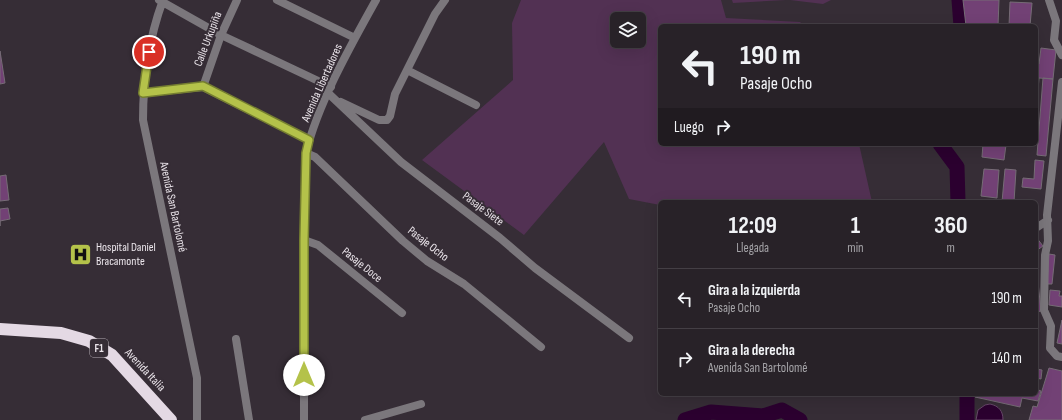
<!DOCTYPE html>
<html lang="es">
<head>
<meta charset="utf-8">
<style>
  body { margin:0; font-family:"Sofia Sans Condensed",sans-serif; background:#342f34; color:#f1f3f6; height:100vh; display:flex; flex-direction:column; font-size:15px; white-space:nowrap }
  * { box-sizing:border-box; margin:0 }
  p { font-size:13px; color:#a5a4a8 }
  .icon { flex:none; width:22px; height:22px; fill:none; stroke:currentColor; stroke-width:2; stroke-linecap:round; stroke-linejoin:round }
  .map { position:relative; flex:1; overflow:hidden }
  .details { position:absolute; left:658px; top:200px; width:380px; height:196px; display:flex; flex-direction:column; background:#282228; border-radius:6px; box-shadow:0 4px 16px #0002,0 0 0 1px #443f45 }
  .details>* { flex:none }
  .banner { position:absolute; left:658px; top:24px; width:380px; height:122px; border-radius:6px; box-shadow:0 4px 16px #0002,0 0 0 1px #443f45; background:#282228; color:#f1f3f6; overflow:hidden }
  .tools { position:absolute; left:610px; top:12px; display:grid; gap:8px }
  .tools a { display:grid; place-items:center; width:36px; height:36px; border-radius:6px; background:#282228; box-shadow:0 4px 16px #0002,0 0 0 1px #443f45; font-size:20px }
  .pin { position:absolute; display:grid; place-items:center; width:34px; height:34px; color:#fff; margin:-17px; border:2px solid #fff; border-radius:50%; box-shadow:0 1px 4px #0007 }
  .me { position:absolute; width:44px; margin:-22px; rotate:0deg; stroke-linejoin:round; filter:drop-shadow(0 0 3px #0008) }
  .turn { display:flex; align-items:center; gap:14px; height:84px; padding:0 16px; font-size:18px }
  .turn .icon { width:52px; height:52px; stroke-width:2.5 }
  .turn b { display:block; font-size:28px; line-height:34px }
  .then { display:flex; align-items:center; height:38px; padding:0 16px; background:#0003; gap:8px; font-size:15px }
  .eta { display:flex; justify-content:space-evenly; align-items:center; height:68px; text-align:center }
  .eta b { font-size:24px; font-weight:700; line-height:28px }
  ul { padding:0; list-style:none }
  li { display:flex; align-items:center; gap:12px; height:60px; padding:0 16px; border-top:1px solid #443f45 }
  li div { flex:1 }
  li b { display:block; font-size:15px }
  li em { font-style:normal }
  .map>svg:first-child { display:block }
  .green { fill:#523153; fill-rule:evenodd }
  .water { fill:#2b002f; stroke:#654567 }
  .lines { fill:none; stroke-linecap:round; stroke-linejoin:round }
  .river { stroke:#2b002f; stroke-width:15 }
  .building { fill:#724175; stroke:#766c76 }
  .minor { stroke:#7b777c; stroke-width:8 }
  .highway { stroke:#e4d9e4; stroke-width:12 }
  .route-casing { stroke:#757e30; stroke-width:10 }
  .route { stroke:#b4c24a; stroke-width:7 }
  .labels { text-anchor:middle; dominant-baseline:central; stroke-width:4; stroke-linejoin:round; paint-order:stroke }
  .shield { fill:#362d36; stroke:#b5aeb5; stroke-width:1 }
  .shield-label { font-size:11px; font-weight:bold; fill:#ebe5eb }
  .street-label { font-size:12px; fill:#ebe5eb; stroke:#362d36 }
  .poi-label { font-size:12px; fill:#ebe5eb; stroke:#362d36; text-anchor:start }
</style>
</head>
<body>
<div class="map">
<svg width="1062" height="420" viewBox="0 0 1062 420">
  <rect width="100%" height="100%" fill="#362d36"/>
  <path class="green" d="M521,0H721L726,18L800,22L804,26H660V144H859L872,202H660V205L629,199L604,142L524,235L422,160L513,80L512,23ZM617,19H639V41H617Z
    M732,0H786L733,3Z
    M790,0H831L823,4Z"/>
  <path class="water" d="M990,404C999,406 1003,411 1003,420H976L978,410L985,405Z"/>
  <g class="lines">
    <path class="river" d="M959,0L961,26
      M940,144L957,167L958,202
      M967,394V420
      M685,420L711,412L763,416L782,410L800,420"/>
  </g>
  <path class="building" d="M963,0H999L998,26H966Z
    M1010,2L1032,3L1030,26H1009Z
    M1041,48L1056,50L1053,79L1039,78L1038,90L1036,89V64H1039Z
    M0,51L5,83L0,84Z
    M1043,78L1053,79L1046,156L1037,155Z
    M983,144L1006,145L1004,160L982,157Z
    M1035,160L1044,161L1041,189L1022,187L1023,178L1034,179Z
    M984,169L999,170L997,198L981,196Z
    M1005,169L1016,170L1014,202H1002Z
    M6,175L9,200L0,201V176Z
    M8,208L10,219L0,221V226V209Z
    M1036,237L1043,246L1036,251Z
    M1049,254L1055,255L1052,284H1047Z
    M1036,282H1038L1041,311L1036,312Z
    M1050,290L1060,291L1059,296H1062V307L1049,305Z
    M1062,320V344L1057,343Z
    M1049,368L1062,371V420H1029L1033,406L1037,407Z
    M1036,369L1042,370L1041,379L1036,378Z
    M1036,389L1041,391L1038,401L1022,398L1020,407L975,397L974,394H1036Z"/>
  <g class="lines">
    <path class="minor" d="M159,0L221,35L331,87
      M163,0C149,38 143,80 143,120L197,378V420
      M277,0L355,38
      M1049,0L1056,21L1054,40L1062,55
      M407,70L476,105
      M1062,82L1047,215L1048,241L1045,255L1044,310L1051,326L1050,348L1057,356L1062,357
      M203,87L221,35L237,0
      M143,93L203,87L309,140
      M328,93L401,162L500,238L535,268L629,338
      M341,102L379,120H387L390,116L395,94L435,14L445,0
      M306,153L315,157L403,241L427,261L464,284L541,347
      M1036,228L1048,220
      M304,240L318,245L402,313
      M236,339L249,420
      M304,420V240L306,153C318,103 351,45 376,0
      M365,420L421,404"/>
    <path class="highway" d="M0,329L61,333L89,341L112,355L171,420"/>
  </g>
  <g class="lines">
    <defs>
      <path id="route" d="M149,52L143,93L203,86L309,140L306,153L304,240V375"/>
    </defs>
    <use href="#route" class="route-casing"/>
    <use href="#route" class="route"/>
  </g>
  <defs>
    <symbol id="hospital-square" viewBox="-11 -11 22 22"><rect x="-9" y="-9" width="18" height="18" rx="4" fill="#b4c24a" stroke="#362d36"/><path d="M-5-5h3v3.5h4V-5h3V5h-3V1.5h-4V5h-3Z" fill="#111"/></symbol>
  </defs>
  <g fill-rule="evenodd">
    <use href="#hospital-square" x="68" y="242" width="25" height="25"/>
  </g>
  <g class="labels">
    <rect class="shield" x="90" y="339" width="18" height="18" rx="3"/>
    <g class="shield-label">
      <text x="99" y="348">F1</text>
    </g>
    <g class="street-label">
      <text transform="translate(208 39) rotate(-69)">Calle Urkupiña</text>
      <text transform="translate(322 83) rotate(-66)">Avenida Libertadores</text>
      <text transform="translate(173 207) rotate(78)">Avenida San Bartolomé</text>
      <text transform="translate(483 209) rotate(37)">Pasaje Siete</text>
      <text transform="translate(428 244) rotate(38)">Pasaje Ocho</text>
      <text transform="translate(362 265) rotate(39)">Pasaje Doce</text>
      <text transform="translate(145 370) rotate(47)">Avenida Italia</text>
    </g>
    <g class="poi-label">
      <text x="96" y="247">Hospital Daniel<tspan x="96" dy="14">Bracamonte</tspan></text>
    </g>
  </g>
</svg>
<div class="tools">
<a><svg class="icon" aria-label="layers" viewBox="0 0 24 24"><path d="M12 4l9 5-9 5-9-5zM3 14l9 5 9-5"/></svg></a>
</div>
<div class="pin" style="left:149px;top:52px;background:#d93025"><svg class="icon" aria-label="arrive" viewBox="0 0 24 24"><path d="M6 21V4h12l-3 4 3 4H6"/></svg></div>
<svg class="me" style="left:304px;top:375px" viewBox="-20 -20 40 40"><circle r="19" fill="#fff"/><path d="M0-13L10 11 0 6-10 11z" fill="#b4c24a"/></svg>
<div class="banner">
<div class="turn"><svg class="icon" aria-label="left" viewBox="0 0 24 24"><path d="M17 20v-9H6M10 6l-5 5 5 5"/></svg><div><b>190 m</b>Pasaje Ocho</div></div>
<div class="then">Luego<svg class="icon" aria-label="right" viewBox="0 0 24 24"><path d="M7 20v-9h11M14 6l5 5-5 5"/></svg></div>
</div>
<section class="details">
<div class="eta">
<div><b>12:09</b><p>Llegada</p></div>
<div><b>1</b><p>min</p></div>
<div><b>360</b><p>m</p></div>
</div>
<ul>
<li><svg class="icon" aria-label="left" viewBox="0 0 24 24"><path d="M17 20v-9H6M10 6l-5 5 5 5"/></svg><div><b>Gira a la izquierda</b><p>Pasaje Ocho</p></div><em>190 m</em></li>
<li><svg class="icon" aria-label="right" viewBox="0 0 24 24"><path d="M7 20v-9h11M14 6l5 5-5 5"/></svg><div><b>Gira a la derecha</b><p>Avenida San Bartolomé</p></div><em>140 m</em></li>
</ul>
</section>
</div>
</body>
</html>
